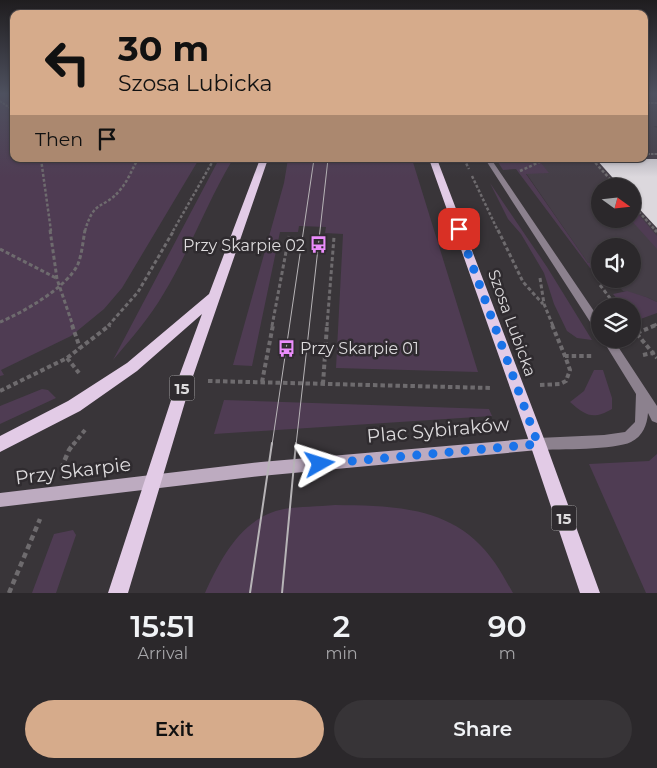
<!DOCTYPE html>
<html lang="en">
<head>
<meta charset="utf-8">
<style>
  body { margin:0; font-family:Montserrat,sans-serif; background:#373437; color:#f1f3f6; height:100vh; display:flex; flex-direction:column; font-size:19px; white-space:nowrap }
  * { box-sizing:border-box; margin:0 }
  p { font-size:16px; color:#a6a6a9 }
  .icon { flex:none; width:28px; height:28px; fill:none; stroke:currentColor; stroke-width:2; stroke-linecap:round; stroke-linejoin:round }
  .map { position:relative; height:593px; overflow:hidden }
  .panel { display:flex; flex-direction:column; background:#2b282b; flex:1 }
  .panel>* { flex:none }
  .hud { position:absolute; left:10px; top:10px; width:638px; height:152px; border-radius:10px; box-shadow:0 1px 4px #0004,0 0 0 1px #474447; background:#d6ab8b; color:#111; overflow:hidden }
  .needle { width:32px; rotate:105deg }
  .fabs { position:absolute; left:591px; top:178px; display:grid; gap:10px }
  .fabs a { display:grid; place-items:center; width:50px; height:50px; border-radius:50%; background:#2b282b; box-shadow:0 1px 4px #0004,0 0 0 1px #474447; font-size:25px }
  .pin { position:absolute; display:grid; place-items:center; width:42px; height:42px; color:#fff; margin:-21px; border-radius:10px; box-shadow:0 2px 8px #0006 }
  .me { position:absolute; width:55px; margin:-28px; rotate:84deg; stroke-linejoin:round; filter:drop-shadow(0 0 4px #0008) }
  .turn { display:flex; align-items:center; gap:18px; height:105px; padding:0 25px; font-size:22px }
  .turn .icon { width:65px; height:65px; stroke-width:2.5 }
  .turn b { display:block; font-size:35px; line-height:42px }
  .then { display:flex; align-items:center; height:48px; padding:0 25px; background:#0003; gap:10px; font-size:19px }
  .eta { display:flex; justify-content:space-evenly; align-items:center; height:85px; text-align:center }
  .eta b { font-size:30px; font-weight:600; line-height:35px }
  .cta { display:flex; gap:10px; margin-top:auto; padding:10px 25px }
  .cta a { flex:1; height:58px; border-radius:30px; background:#d6ab8b; color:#111; font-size:20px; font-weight:600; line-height:58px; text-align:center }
  .cta a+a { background:#373437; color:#f1f3f6 }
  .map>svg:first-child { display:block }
  .built { fill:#453e47; fill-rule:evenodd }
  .green { fill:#4f3c53 }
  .building { fill:#dcd8dd }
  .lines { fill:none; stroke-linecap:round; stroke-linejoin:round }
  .path-far4 { stroke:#6e6b6e; stroke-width:2; stroke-dasharray:2.5 1; stroke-linecap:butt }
  .path-far3 { stroke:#6e6b6e; stroke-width:2.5; stroke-dasharray:3 2; stroke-linecap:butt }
  .path-far2 { stroke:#6e6b6e; stroke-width:3; stroke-dasharray:4 2.5; stroke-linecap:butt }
  .path-far1 { stroke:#6e6b6e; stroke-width:4; stroke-dasharray:4.5 3; stroke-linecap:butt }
  .path { stroke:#6e6b6e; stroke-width:4.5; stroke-dasharray:5.5 4; stroke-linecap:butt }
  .street { fill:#8c818e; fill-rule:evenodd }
  .secondary { fill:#bdabc0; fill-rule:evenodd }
  .primary { fill:#e2cbe6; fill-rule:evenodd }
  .tram-far1 { stroke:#b7b4b7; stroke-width:1 }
  .tram { stroke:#b7b4b7; stroke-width:2 }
  .route { stroke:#1a73e8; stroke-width:9; stroke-dasharray:0 16.2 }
  .labels { text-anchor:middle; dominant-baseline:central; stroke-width:5; stroke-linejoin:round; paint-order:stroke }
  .shield { fill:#2f2b2f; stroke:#a8a6a8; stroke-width:1 }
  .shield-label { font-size:15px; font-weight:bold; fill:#dcdadc }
  .poi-label { font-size:16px; fill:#dcdadc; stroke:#2f2b2f; text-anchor:end }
  .street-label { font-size:16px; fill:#dcdadc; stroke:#2f2b2f }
  .near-street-label { font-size:19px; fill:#dcdadc; stroke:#2f2b2f }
</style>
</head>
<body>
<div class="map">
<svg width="657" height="593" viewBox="0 0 657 593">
  <rect width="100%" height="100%" fill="#393539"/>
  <path class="built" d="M644,94H657V126H653L657,128V302L646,297L623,291L612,279H632V246H600V263H588L526,173H548L538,159H644ZM600,186H632V219H600Z"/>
  <path class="green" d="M0,94H14V159H199L122,288L104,309L71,336L1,370L4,375L0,376Z
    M219,159H233C207,202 190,250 164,293C150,317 131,339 113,360Z
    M288,159H412L478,372L336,368L343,234L325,233L326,227L299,226L298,232H280L252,366L233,365L284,183Z
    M496,159H538L549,173L526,174L588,263H600V270L590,268L516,169L503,170Z
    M490,183L547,267L592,340L577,338L567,331L554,304L544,273L521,234L508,219Z
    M633,208L657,236V249L630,219H632Z
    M627,291L646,297L657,302V313L635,321L633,318L632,306H623L613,294Z
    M594,370H603L612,398V409C593,420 586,416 570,402L584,391Z
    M42,389L48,390L56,398L0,424V406Z
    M224,400L489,409L492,416L214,434Z
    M657,454V593H646L589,464L649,461Z
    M335,505C397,506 456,506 495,563C502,573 507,583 513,593H205C221,558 242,517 284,509C300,506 318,507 335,505Z
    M73,530L76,535L56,593H32L54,534Z"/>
  <path class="building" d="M596,159H657V228L632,201V186H620Z"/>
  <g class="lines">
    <path class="path-far4" d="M0,101L14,111
      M644,103H657
      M644,133H649
      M644,154H657"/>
    <path class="path-far3" d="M41,159L51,231
      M464,159L469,169
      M592,159L616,186
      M520,171L546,159
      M472,176L498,231
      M632,204L656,231
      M85,231C94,198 104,210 120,190C128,181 132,169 138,159
      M173,231L214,159"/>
    <path class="path-far2" d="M50,230L57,279L73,326
      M498,230L523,282L543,304
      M655,230L657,232
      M0,249L56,278
      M540,278L544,304L553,326
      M600,285L616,306
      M0,322C22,313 68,287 78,264C82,254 83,241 85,230
      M108,326L138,292L174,230
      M272,326L289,236
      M327,326L334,237
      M653,326L657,324"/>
    <path class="path-far1" d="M72,325L80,348
      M552,325L565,356
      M632,328L657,358
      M637,333L656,325
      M643,355L657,352
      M67,358L79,373
      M208,381L491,388
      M262,382L273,325
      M323,384L327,325
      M540,385L560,384L566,381L570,370L565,356H592
      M0,391L67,358L110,325
      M73,445L85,430"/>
    <path class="path" d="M61,469L69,450L74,443
      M9,593L40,519"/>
    <path class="street" d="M485,159H491L600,320V332L596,331Z
      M602,339H613L657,406V423L652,421L648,413C647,425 643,436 631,442C615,450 559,449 538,450L533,448L531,444L533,440L538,438L604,435L625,432L635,422L636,394Z"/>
    <path class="secondary" d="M538,438L543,440L545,444L543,448L538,450L261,476L0,507V493L261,462Z"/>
    <path class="primary" d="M260,159H268L191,382L128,593H108L177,382L202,314L137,371L80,411L0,452V436L68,401L127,363L209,294Z
      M429,159H437L546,444L600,593H580L530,444Z"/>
    <path class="tram-far1" d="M272,445L314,159
      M296,445L328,159"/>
    <path class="tram" d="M250,593L272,443
      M282,593L296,443"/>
  </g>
  <linearGradient id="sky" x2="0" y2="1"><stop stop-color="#1f1d1f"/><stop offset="0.53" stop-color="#4e515f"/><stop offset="1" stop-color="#4e515f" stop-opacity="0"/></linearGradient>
  <rect width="657" height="177" fill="url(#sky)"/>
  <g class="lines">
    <path class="route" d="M320,464L538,444L459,229"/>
  </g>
  <defs>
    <symbol id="bus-bare" viewBox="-9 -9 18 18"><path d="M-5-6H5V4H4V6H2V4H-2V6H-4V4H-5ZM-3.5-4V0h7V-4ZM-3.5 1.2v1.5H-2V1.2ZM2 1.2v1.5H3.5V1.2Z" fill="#eb8dfc" stroke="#2f2b2f" stroke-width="2.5" paint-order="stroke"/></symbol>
  </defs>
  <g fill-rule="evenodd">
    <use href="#bus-bare" x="306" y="232" width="25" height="25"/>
    <use href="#bus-bare" x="274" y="336" width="25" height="25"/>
  </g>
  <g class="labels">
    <g class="shield">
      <rect x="169.5" y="375.5" width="25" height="25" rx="4"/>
      <rect x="551.5" y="505.5" width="25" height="25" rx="4"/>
    </g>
    <g class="shield-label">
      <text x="182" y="388">15</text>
      <text x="564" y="518">15</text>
    </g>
    <g class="poi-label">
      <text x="305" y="245">Przy Skarpie 02</text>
      <text x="300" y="348" text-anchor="start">Przy Skarpie 01</text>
    </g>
    <g class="street-label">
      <text transform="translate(512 323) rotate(70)">Szosa Lubicka</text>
    </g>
    <g class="near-street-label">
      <text transform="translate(438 430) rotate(-5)">Plac Sybiraków</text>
      <text transform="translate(73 471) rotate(-7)">Przy Skarpie</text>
    </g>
  </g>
</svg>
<div class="fabs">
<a><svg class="needle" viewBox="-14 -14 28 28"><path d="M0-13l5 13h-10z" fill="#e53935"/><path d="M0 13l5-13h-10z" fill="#a6a6a9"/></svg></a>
<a><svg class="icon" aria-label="sound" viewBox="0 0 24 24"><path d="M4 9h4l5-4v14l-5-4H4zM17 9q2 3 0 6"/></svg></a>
<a><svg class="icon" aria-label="layers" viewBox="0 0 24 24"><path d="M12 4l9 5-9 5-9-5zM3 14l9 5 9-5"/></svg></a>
</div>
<div class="pin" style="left:459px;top:229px;background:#d93025"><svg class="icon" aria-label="arrive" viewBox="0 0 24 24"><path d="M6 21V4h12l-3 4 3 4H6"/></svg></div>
<svg class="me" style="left:320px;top:464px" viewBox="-20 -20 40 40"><path d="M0-17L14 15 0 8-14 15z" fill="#1a73e8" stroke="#fff" stroke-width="4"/></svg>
<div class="hud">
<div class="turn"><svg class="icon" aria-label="left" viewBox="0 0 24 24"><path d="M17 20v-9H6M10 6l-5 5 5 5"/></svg><div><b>30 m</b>Szosa Lubicka</div></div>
<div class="then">Then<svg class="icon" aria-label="arrive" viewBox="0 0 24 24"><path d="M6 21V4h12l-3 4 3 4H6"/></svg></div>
</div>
</div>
<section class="panel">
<div class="eta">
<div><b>15:51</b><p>Arrival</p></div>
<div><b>2</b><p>min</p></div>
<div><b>90</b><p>m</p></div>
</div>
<div class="cta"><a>Exit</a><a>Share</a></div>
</section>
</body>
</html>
